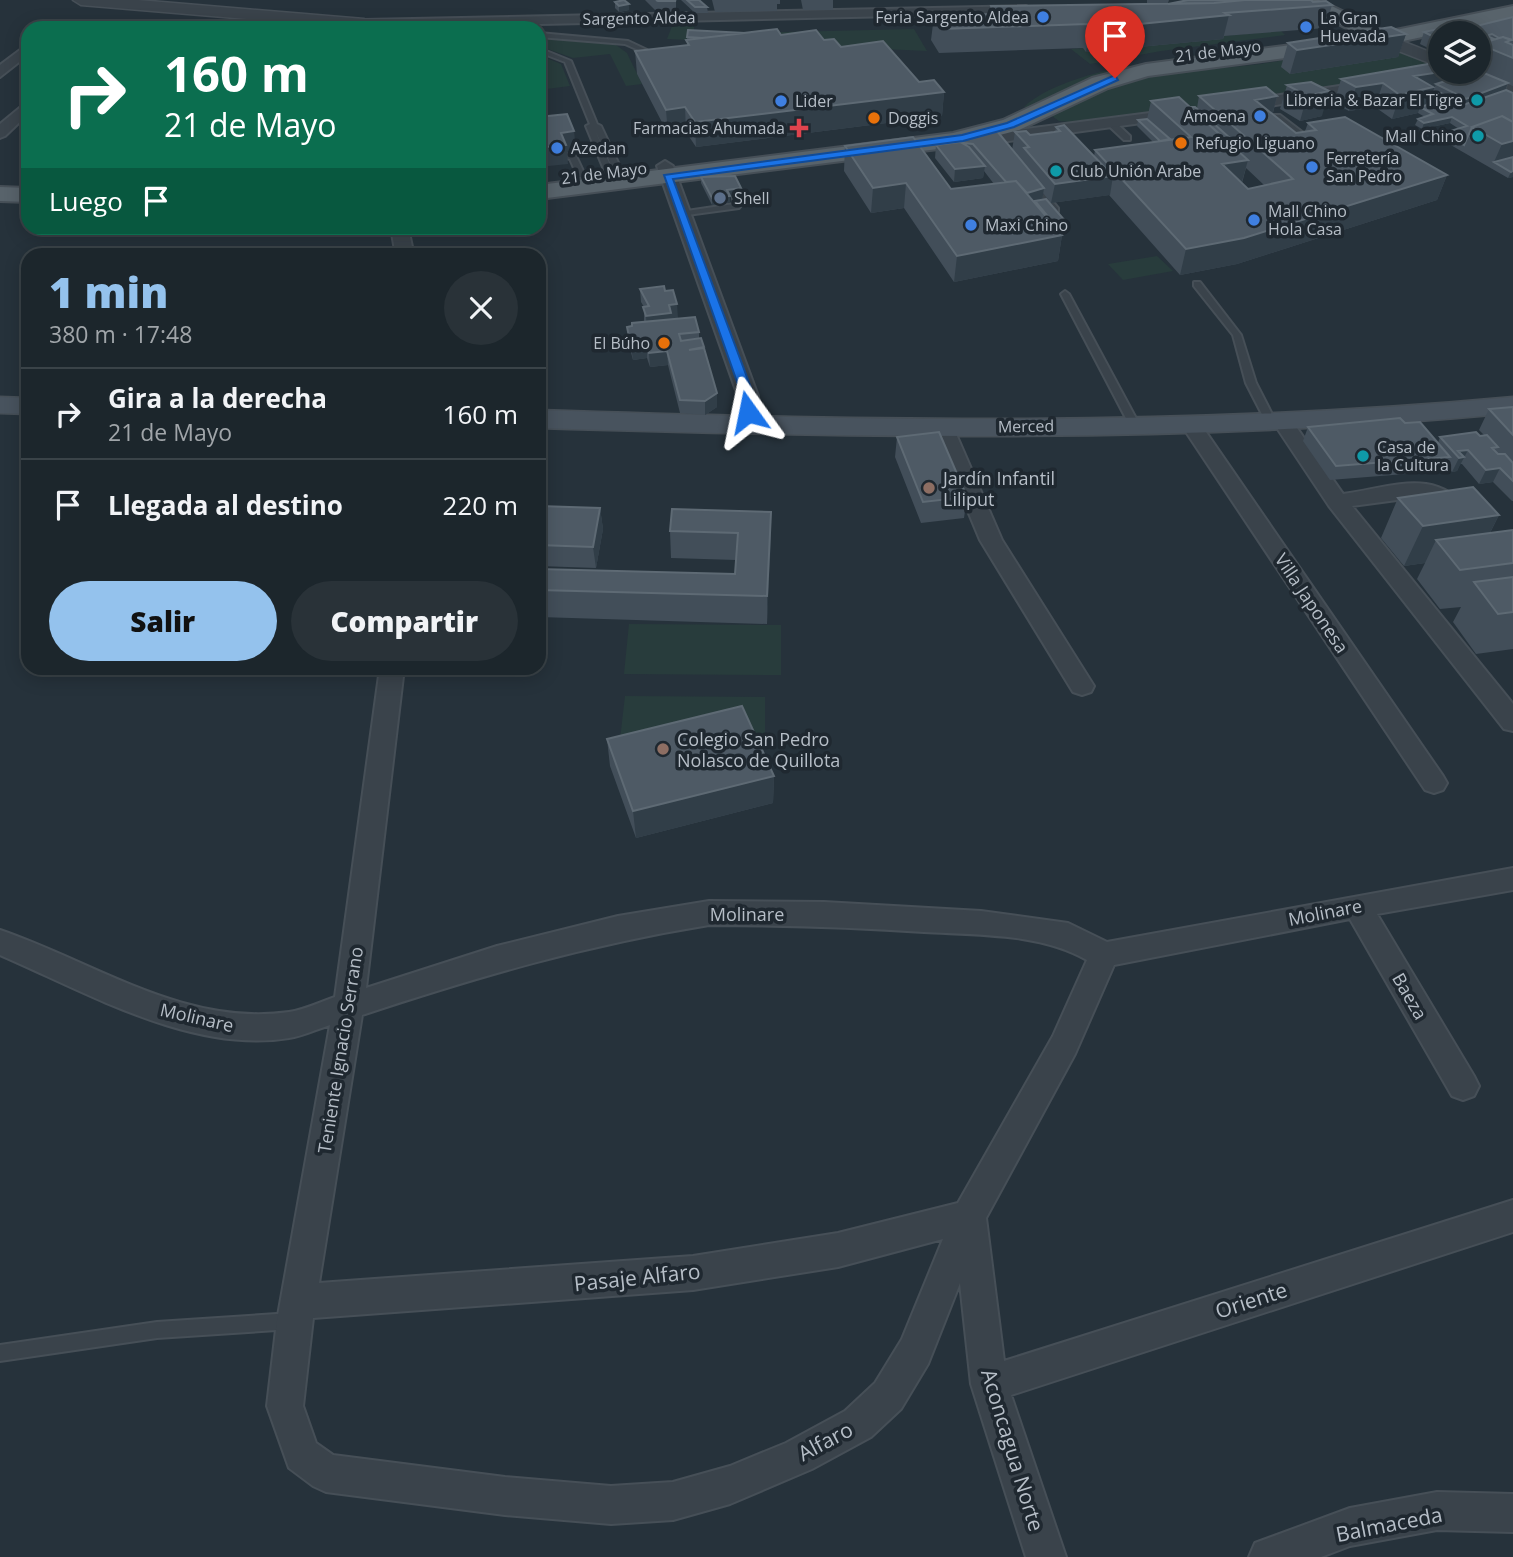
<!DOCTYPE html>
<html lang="es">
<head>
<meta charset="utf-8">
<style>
  body { margin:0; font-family:"Open Sans",sans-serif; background:#293238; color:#f1f3f6; height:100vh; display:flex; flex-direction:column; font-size:26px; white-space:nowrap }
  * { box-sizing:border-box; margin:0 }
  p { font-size:23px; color:#a0a5a9 }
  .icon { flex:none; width:38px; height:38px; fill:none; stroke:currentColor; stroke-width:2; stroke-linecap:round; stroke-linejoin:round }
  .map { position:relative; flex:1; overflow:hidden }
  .panel { position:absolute; left:21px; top:248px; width:525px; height:427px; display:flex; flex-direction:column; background:#1c262c; border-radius:21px; box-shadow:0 4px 18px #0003,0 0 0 2px #3a4348 }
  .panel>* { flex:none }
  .banner { position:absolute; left:21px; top:21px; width:525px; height:214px; border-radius:21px; box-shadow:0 4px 18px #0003,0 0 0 2px #3a4348; background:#0b6e4f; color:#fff; overflow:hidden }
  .tools { position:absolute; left:1428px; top:21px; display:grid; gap:14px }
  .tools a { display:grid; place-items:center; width:63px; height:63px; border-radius:50%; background:#1c262c; box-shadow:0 4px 18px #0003,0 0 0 2px #3a4348; font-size:35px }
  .pin { position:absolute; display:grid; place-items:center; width:60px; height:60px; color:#fff; margin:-72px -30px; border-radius:50% 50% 50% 0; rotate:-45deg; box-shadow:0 0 7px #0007 }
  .pin .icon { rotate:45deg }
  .me { position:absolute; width:77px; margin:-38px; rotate:348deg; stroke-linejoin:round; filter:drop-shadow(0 0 5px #0008) }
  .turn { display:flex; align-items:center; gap:24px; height:147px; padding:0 28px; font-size:32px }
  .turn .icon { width:91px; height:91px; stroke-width:2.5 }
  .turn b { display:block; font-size:49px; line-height:60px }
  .then { display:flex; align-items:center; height:66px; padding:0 28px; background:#0003; gap:14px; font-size:26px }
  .round { display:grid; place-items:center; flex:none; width:74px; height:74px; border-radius:37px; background:#293238 }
  .headline { display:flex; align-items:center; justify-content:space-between; height:119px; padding:0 28px }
  h1 { font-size:42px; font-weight:800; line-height:52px; color:#94c2ed }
  .action { display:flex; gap:14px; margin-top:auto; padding:14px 28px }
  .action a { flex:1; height:80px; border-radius:42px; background:#94c2ed; color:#111; font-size:28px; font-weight:800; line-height:80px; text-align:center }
  .action a+a { background:#293238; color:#f1f3f6 }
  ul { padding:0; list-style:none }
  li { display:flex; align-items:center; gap:21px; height:91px; padding:0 28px; border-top:2px solid #3a4348 }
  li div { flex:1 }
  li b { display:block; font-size:26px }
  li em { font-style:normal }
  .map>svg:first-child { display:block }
  .green { fill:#283c3c }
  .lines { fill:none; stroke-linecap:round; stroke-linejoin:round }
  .service-casing { stroke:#464f57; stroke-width:4 }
  .minor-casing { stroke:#464f57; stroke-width:4 }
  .tertiary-casing { stroke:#464f57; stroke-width:3 }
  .secondary-casing { stroke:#464f57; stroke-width:3 }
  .primary-casing { stroke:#464f57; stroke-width:4 }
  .service { fill:#3a434b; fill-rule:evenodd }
  .minor { fill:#3a434b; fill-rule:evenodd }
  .tertiary { fill:#3a434b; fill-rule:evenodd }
  .secondary { fill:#48535e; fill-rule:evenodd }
  .primary { fill:#58636b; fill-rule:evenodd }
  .wall { fill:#424e59; fill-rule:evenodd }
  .shaded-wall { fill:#313e48 }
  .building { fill:#4e5a65; stroke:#5e6a74; stroke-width:2 }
  .route { fill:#1a73e8; stroke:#114b97; stroke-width:2 }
  .shop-dot { fill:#3f7fe0; stroke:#1f2830; stroke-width:2.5 }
  .culture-dot { fill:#0f9aa8; stroke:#1f2830; stroke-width:2.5 }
  .food-dot { fill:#e8710a; stroke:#1f2830; stroke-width:2.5 }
  .health-dot { fill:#e0444e; stroke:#1f2830; stroke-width:2.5 }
  .service-dot { fill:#5c6f8a; stroke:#1f2830; stroke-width:2.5 }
  .education-dot { fill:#8d6e63; stroke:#1f2830; stroke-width:2.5 }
  .labels { text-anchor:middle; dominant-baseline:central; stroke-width:7; stroke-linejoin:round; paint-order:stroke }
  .far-poi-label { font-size:16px; fill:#b6bec7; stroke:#1f2830; text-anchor:start }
  .far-street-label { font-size:16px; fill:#b6bec7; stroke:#1f2830 }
  .poi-label { font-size:18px; fill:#b6bec7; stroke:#1f2830; text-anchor:start }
  .street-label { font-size:18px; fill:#b6bec7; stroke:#1f2830 }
  .near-street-label { font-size:21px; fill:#b6bec7; stroke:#1f2830 }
</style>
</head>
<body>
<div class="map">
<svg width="1513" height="1557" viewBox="0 0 1513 1557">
  <rect width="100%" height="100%" fill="#26323b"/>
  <path class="green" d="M694,19V34L914,29L927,51L667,39L674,21Z
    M1281,31L1285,35L1161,51L1090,64L1071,49Z
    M539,37L616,45L627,53L642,84L626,86L610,54L573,58L539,46Z
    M1383,43L1440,68L1326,91L1084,123L1059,121L1049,114L1112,86L1149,76L1261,64Z
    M1297,45L1091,80L1032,107H1024C1075,60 1228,53 1297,45Z
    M539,55L561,64L570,86L539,90Z
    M1157,256L1173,271L1123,280L1108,264Z
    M629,624L781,625V675L624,674Z
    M625,696L765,697V740L620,739Z"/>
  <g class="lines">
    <defs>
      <path id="service" d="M539,33L628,41L647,50L655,62L650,63L643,52L625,44L539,37Z
        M539,48L571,61L597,124L601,126L622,171L621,173L614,171L595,130L613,172L609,174L605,172L586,126L590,124L565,62L539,52Z
        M1274,115H1280L1310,138V142H1304L1274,119Z
        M1108,121H1114L1130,136V140H1124L1108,125Z
        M561,153L576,156L585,175L584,177H578L570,159L561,157Z
        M1030,181H1036L1058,208V212H1052L1030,185Z
        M732,193H738L743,203L739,208L680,216L676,214L680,212L734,204Z
        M1194,282H1200L1241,335L1256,383L1276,422L1274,424H1268L1266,422L1246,383L1233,335L1194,286Z
        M1065,291L1069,294L1139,424L1137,426L1134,427L1129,424L1061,294Z
        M292,1313L298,1315L300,1321L298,1327L292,1329L157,1338L0,1361V1345L157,1322Z"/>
      <path id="minor" d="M1026,6L1033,10L1031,13L369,28L357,24L364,20Z
        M28,44V55L0,77V65Z
        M1372,81L1377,82V88L1240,111L1232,106L1240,101Z
        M28,101V114L5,136L0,138V124Z
        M1181,109L1189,114L1186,117L994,143H966L958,138L966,133H994Z
        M665,161L673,166L758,396L759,412L743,430H729L726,426L739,411L738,396L657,166Z
        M391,228H408L414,256H396Z
        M1283,416L1290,418L1343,494C1394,487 1439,465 1472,516L1469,521H1453L1427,496L1352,506L1513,704V731L1504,729L1329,506L1273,422Z
        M1190,417L1197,419L1443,776L1447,783L1443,790L1434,793L1425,790L1180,423Z
        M943,421L953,427L1002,540L1094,686L1091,692L1082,695L1073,692L980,540L933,427Z
        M380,668H404L366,988L497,946L618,916L709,901L824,902L981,911L1068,923L1107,942L1513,868V890L1377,914L1474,1076L1479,1086L1474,1096L1463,1100L1452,1096L1350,919L1114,965L1075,1054L986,1218L1004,1361L1513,1200V1232L1011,1395L1066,1557H1026L971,1384L960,1283L928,1364L901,1409L871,1437L812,1469L730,1504L673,1520L611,1524L505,1515L326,1492L313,1486L289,1468L267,1406L277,1321L330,1025C317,1029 303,1036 289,1038C192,1054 86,992 0,955V930C94,962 185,1027 289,1012C304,1010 320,1002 335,997ZM709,925C781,925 853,927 924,932C978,935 1040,933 1087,960L1053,1036L958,1203L838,1233L693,1256L319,1283L362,1015C480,976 586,945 709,925ZM943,1239L902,1339L875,1383L845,1411L786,1443L730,1466L673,1482L611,1486L505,1477L333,1455L316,1443L303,1406L313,1318L693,1290L838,1267Z
        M1437,1492L1513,1494V1532L1437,1530L1350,1546L1321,1557H1249L1255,1543L1350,1508Z"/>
      <path id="tertiary" d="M73,0H138L364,19L372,24L368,28H353L81,5Z
        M1384,34L1440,56V67L1378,43L1376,39Z
        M1479,71L1513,86V97L1457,72Z"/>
      <path id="secondary" d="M0,397L28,398V414L0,413Z
        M1513,397V413C1190,444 863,438 539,428V410C863,421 1190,427 1513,397Z"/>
      <path id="primary" d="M1294,0H1319L1386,32L1513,6V18L1384,45L1148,76L1108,88L1019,130L954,147L539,199V185L953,133L1003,120L1092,78L1146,64L1361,36Z
        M0,187L28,188V202L0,201Z"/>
    </defs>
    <use href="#service" class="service-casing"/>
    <use href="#minor" class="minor-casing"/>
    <use href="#tertiary" class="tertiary-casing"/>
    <use href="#secondary" class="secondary-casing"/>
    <use href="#primary" class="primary-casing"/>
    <use href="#service" class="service"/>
    <use href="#minor" class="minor"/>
    <use href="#tertiary" class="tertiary"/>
    <use href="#secondary" class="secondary"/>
    <use href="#primary" class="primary"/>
  </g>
  <path class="wall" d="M645,0H674L676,1V13H658Z
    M681,0H699L707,7L708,13H695Z
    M712,0H780V4H777V11L715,12Z
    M801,0H833V10H803Z
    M1147,0H1169L1168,3L1332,5L1325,28L1224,36L1223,39L1086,52L1083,48L939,53L931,40L934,16L990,14L991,6L1147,4Z
    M615,2L629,4V10L619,12L615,8Z
    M1513,17V86L1508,84L1506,90L1513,93V177L1508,178L1442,140L1444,133L1459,129L1450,123L1422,129L1415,125L1418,119L1425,117L1418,113L1392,119L1375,107L1349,111L1334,103L1341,79L1479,72V33H1440V54L1420,44L1424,32L1468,28Z
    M1406,34L1398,57L1290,74L1281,67L1288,43Z
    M781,35L824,40L841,47L919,82L944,92L942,116L696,147L686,132L668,134L637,74L635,51L687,45V37Z
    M1311,82L1322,116L1300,121L1280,109L1287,85Z
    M1199,96H1277L1273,113L1296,133L1305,131L1308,123L1447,175L1437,200L1237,264L1180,275L1109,195L1051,203L1043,193L1042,200L1066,230L1059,231L1062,235L1058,261L954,282L904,208L871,213L844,171L845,146L951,189L994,184L984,171L983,178L954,182L935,158L936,145L957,143L958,136L1012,150L1015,132L1030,135L1055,132L1056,127L1094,156L1095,150L1153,142L1137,126L1138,120L1147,119L1151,101L1197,108ZM1246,168L1264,185L1248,189L1242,183Z
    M701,177L741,188V194L730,196V202L712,205L701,183Z
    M640,289L678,318L671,319L699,332V338L704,349L717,407L705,415L680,413L668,365L650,367L647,358L633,360L628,341L627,327L644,322V307L641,302Z
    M1513,407V501H1512L1493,482L1479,484L1462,464H1460L1457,471L1452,472L1446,465L1443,471L1330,480L1303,441L1308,427L1405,423L1438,443L1440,437L1484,435L1479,430L1489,409Z
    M897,437L967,497L964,518L921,523L895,457Z
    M1398,498L1499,515L1490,533L1513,530V649L1476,654L1453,622L1461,607L1440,609L1417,579L1425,563L1404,566L1381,538Z
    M539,506L600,508L603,529L596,568L539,566Z
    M771,512L767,624L539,617V569L735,574L736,560L671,558L670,531Z
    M607,739L774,776L773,803L636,838L610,766Z"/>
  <path class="shaded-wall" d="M629,4V10L619,12V6Z
    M1225,13L1229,15L1223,39L1086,52L1090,29Z
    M1406,34L1398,57L1290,74L1297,50Z
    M1486,58L1477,81L1436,84L1425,110L1420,107L1418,113L1392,119L1400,95L1414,76L1441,72H1479V60Z
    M1383,83L1375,107L1349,111L1356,87Z
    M1508,83L1503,96L1461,111L1466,99Z
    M1329,91L1322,116L1300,121L1307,96Z
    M944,92L942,116L696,147L695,122Z
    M1277,96L1271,120L1255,100Z
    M685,107L686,132L668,134L666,110Z
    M1452,117L1450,123L1422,129L1424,123Z
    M574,131L576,150L567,152L568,164L539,167V148L561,133Z
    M1513,141V163L1494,162L1502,144Z
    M1248,160L1241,185L1222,164Z
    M985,166L983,178L954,182L955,169Z
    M1513,171V177L1508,178L1511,172Z
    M1447,175L1437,200L1237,264L1180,275L1186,249Z
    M1113,176L1110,195L1051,203L1055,184Z
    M906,183L904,208L871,213L873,188Z
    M741,188V194L730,196V202L712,205V198L727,190Z
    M1044,188L1042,201L1034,203L1017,196Z
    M1067,223L1066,230L1054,231L1055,225Z
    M1062,235L1058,261L954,282L957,256Z
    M677,304L678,318L671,319L672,326L647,329L646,316L669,305Z
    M647,344V358L633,360L631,346Z
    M667,351L668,365L650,367L649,353Z
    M717,393V407L705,415V401Z
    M1468,450L1457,471L1452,472L1459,458L1458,451Z
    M1500,468L1493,482L1479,484L1486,470Z
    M600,508L603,529L596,568L593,547Z
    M771,512V539L767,624V596Z
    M1499,515L1479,554L1436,540L1425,563L1404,566L1423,526Z
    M774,776L773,803L636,838L633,811Z"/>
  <path class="building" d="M624,0L629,4L619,6L615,2Z
    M656,0H674L676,1H658Z
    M687,0H699L707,7H695Z
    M1188,0H1245L1214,3L1168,4Z
    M1245,0H1311L1313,2L1326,1L1332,5L1225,13L1229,15L1090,29L1087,24L941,29L934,16L994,14L991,6L1214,3Z
    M1513,17V40L1503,37L1499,38L1492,34L1486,36L1468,28Z
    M1460,24L1494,39L1479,43V33H1440V40L1424,32Z
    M1391,27L1406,34L1297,50L1288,43Z
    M777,29L781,35L816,30L824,40L834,39L841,47L883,41L919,82L934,80L944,92L695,122L685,107L666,110L635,51L689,45L686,40Z
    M688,30L745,33L702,38L687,37Z
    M1503,37L1511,40L1506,42L1513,45V58L1479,44Z
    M1440,62L1441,72L1414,76L1433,87L1400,95L1383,83L1356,87L1341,79Z
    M1479,71L1508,83L1466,99L1436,84L1474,72H1479Z
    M1311,82L1329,91L1307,96L1287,85Z
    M1266,87L1277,96L1255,100L1296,133L1316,130L1308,123L1345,117L1447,175L1244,238L1186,249L1095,150L1191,137L1151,101L1179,97L1248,160L1222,164L1248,189L1293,179L1199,96Z
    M1506,90L1513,93V122L1502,116L1472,127L1464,145L1444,133L1467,126L1452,117L1424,123L1418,119L1433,114L1420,107L1427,105L1430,96L1441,93L1463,105Z
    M1190,107H1195L1239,146L1233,147Z
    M567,114L574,131L561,133L566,145L539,148V117Z
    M1502,116L1513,122V141L1502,144L1472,127Z
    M1147,119L1170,139L1160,141L1138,120Z
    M1064,125L1113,176L1055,184L1024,148L1029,147L1015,132L1026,131L1030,135L1054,132L1060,131L1056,127Z
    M997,131L1044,188L1027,193L1016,181L1006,182L973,144L964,143L958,136Z
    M913,137L951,189L1016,181L1062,235L957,256L906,183L873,188L845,146Z
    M960,142L969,147L985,166L955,169L936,145Z
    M1513,157V171L1511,172L1494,162Z
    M735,176L741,188L727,190L730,196L712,198L701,177Z
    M1046,199L1067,223L1055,225L1035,201Z
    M664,286L665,291L673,290L677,304L669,305L671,313L646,316L643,307L649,306L640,289Z
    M695,317L699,332L679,334L681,341L701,338L704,347L689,350L704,348L717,393L705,401L680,400L667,351L649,353L647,344L631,346L627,327L632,326V323Z
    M1513,407V435L1489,409Z
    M1400,418L1405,423L1420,422L1450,457L1336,466L1308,427Z
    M939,432L967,497L923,502L897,437Z
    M1476,432L1480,436L1487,435L1498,447L1492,448L1498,454H1505L1513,463V481L1500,468L1486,470L1468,450L1458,451L1464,457L1459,458L1440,437Z
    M1473,487L1499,515L1423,526L1398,498Z
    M539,506L600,508L593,547L539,545Z
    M672,509L771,512L767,596L539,590V569L735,574L738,533L670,531Z
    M1513,530V563L1460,570L1436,540Z
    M1513,577V612L1498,614L1474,582Z
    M742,706L774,776L633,811L607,739Z"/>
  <path class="route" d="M1115,75L1118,80L1014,127L963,141L673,179L754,396L755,412L744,414L742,396L664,175L962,135L1007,123Z"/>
  <g class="shop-dot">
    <circle cx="1043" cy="17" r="7"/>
    <circle cx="1306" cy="27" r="7"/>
    <circle cx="781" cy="101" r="7"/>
    <circle cx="1260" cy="116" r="7"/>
    <circle cx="557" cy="148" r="7"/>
    <circle cx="1312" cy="167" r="7"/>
    <circle cx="1254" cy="220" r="7"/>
    <circle cx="971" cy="225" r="7"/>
  </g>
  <g class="culture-dot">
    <circle cx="1477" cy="100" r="7"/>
    <circle cx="1478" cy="136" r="7"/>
    <circle cx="1056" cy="171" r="7"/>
    <circle cx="1363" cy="456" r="7"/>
  </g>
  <g class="food-dot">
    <circle cx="874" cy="118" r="7"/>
    <circle cx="1181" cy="143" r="7"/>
    <circle cx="664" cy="343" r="7"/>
  </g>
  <path class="health-dot" d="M795.5 117.5h7v7h7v7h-7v7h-7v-7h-7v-7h7z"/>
  <circle class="service-dot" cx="720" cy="198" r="7"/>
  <g class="education-dot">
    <circle cx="929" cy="488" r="7"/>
    <circle cx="663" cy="749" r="7"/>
  </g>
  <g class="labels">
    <g class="far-poi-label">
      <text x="1029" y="17" text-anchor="end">Feria Sargento Aldea</text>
      <text x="1320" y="18">La Gran<tspan x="1320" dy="18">Huevada</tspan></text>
      <text x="1463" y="100" text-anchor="end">Libreria &amp; Bazar El Tigre</text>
      <text x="795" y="101">Lider</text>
      <text x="1246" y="116" text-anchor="end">Amoena</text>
      <text x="888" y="118">Doggis</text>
      <text x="785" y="128" text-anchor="end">Farmacias Ahumada</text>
      <text x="1464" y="136" text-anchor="end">Mall Chino</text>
      <text x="1195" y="143">Refugio Liguano</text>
      <text x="571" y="148">Azedan</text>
      <text x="1326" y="158">Ferretería<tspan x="1326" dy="18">San Pedro</tspan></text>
      <text x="1070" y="171">Club Unión Arabe</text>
      <text x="734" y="198">Shell</text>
      <text x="1268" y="211">Mall Chino<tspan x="1268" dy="18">Hola Casa</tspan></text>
      <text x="985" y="225">Maxi Chino</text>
      <text x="650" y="343" text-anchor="end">El Búho</text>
      <text x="1377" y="447">Casa de<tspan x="1377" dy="18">la Cultura</tspan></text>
    </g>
    <g class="far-street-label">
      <text transform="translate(639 18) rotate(-1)">Sargento Aldea</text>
      <text transform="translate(1218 51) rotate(-7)">21 de Mayo</text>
      <text transform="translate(604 173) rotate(-7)">21 de Mayo</text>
      <text transform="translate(1026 426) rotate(-1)">Merced</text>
    </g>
    <g class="poi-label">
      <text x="943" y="478">Jardín Infantil<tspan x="943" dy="21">Liliput</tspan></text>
      <text x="677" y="739">Colegio San Pedro<tspan x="677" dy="21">Nolasco de Quillota</tspan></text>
    </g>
    <g class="street-label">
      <text transform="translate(1312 603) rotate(56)">Villa Japonesa</text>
      <text transform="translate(1325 912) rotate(-11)">Molinare</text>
      <text x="747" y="914">Molinare</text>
      <text transform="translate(1410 996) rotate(60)">Baeza</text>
      <text transform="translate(197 1017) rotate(13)">Molinare</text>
      <text transform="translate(340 1050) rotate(-81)">Teniente Ignacio Serrano</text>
    </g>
    <g class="near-street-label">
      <text transform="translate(637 1277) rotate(-6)">Pasaje Alfaro</text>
      <text transform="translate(1251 1300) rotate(-18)">Oriente</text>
      <text transform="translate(825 1441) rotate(-28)">Alfaro</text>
      <text transform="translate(1013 1450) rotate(73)">Aconcagua Norte</text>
      <text transform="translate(1389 1524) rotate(-11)">Balmaceda</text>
    </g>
  </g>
</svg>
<div class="tools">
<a><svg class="icon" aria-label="layers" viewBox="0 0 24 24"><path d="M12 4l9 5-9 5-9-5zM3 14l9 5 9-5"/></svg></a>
</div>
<div class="pin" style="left:1115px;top:78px;background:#d93025"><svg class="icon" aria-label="arrive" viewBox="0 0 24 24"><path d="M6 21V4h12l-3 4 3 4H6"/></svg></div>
<svg class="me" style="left:748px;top:412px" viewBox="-20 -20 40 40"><path d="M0-17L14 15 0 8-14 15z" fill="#1a73e8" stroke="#fff" stroke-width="4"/></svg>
<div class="banner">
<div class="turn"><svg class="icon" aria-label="right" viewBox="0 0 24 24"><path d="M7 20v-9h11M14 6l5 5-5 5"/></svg><div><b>160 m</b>21 de Mayo</div></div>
<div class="then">Luego<svg class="icon" aria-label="arrive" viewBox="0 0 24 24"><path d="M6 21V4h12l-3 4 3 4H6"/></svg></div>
</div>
<section class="panel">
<div class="headline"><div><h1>1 min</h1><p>380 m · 17:48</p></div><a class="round"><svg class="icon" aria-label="close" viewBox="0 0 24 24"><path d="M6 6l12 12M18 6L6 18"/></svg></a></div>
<ul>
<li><svg class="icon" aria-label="right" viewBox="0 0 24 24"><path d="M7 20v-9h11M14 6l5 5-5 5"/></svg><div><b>Gira a la derecha</b><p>21 de Mayo</p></div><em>160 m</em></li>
<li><svg class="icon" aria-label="arrive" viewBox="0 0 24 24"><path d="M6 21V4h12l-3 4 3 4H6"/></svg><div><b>Llegada al destino</b></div><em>220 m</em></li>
</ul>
<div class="action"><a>Salir</a><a>Compartir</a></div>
</section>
</div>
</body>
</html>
